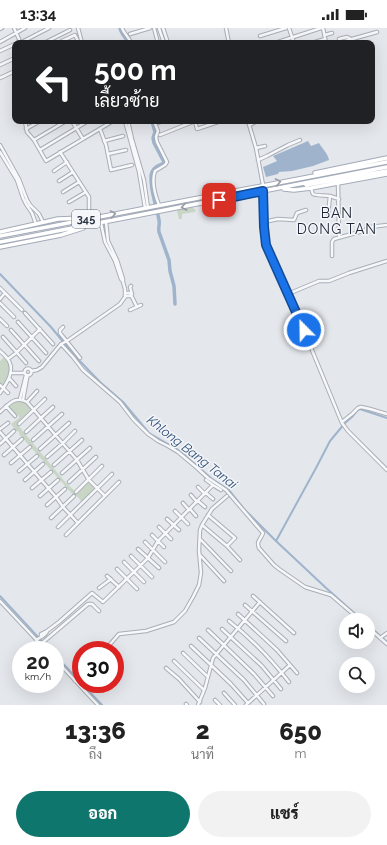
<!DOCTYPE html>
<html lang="th">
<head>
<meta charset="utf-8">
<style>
  body { margin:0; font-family:Raleway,Sarabun,sans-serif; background:#f2f2f2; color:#222; height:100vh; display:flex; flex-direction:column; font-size:15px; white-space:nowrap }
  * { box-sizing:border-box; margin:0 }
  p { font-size:13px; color:#767676 }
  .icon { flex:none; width:22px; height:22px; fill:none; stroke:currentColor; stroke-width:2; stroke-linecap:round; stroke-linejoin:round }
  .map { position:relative; height:677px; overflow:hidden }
  .panel { display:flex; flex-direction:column; background:#fff; flex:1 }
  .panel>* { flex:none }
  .guide { position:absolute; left:12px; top:12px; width:363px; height:84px; border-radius:8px; box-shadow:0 4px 16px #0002; background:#202124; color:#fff; overflow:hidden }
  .buttons { position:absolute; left:339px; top:585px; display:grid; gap:8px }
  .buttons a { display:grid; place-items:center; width:36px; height:36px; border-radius:50%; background:#fff; box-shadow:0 4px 16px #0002; font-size:20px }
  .speed { position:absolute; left:12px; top:613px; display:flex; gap:8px; font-size:20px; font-weight:700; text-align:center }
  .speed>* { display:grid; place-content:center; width:52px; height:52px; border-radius:50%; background:#fff; box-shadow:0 4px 16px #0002; line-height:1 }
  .speed small { font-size:10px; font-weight:400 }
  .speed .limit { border:6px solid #d22; background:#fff; color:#111 }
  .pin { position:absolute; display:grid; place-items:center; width:34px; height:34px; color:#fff; margin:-17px; border-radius:8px; box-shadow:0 2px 6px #0006 }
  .me { position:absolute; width:44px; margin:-22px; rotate:337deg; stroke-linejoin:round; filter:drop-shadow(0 0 3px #0008) }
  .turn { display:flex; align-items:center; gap:14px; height:84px; padding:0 16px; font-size:18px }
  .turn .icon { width:52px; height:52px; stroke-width:2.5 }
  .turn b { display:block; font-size:28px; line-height:34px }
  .eta { display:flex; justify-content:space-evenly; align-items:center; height:68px; text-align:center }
  .eta b { font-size:24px; font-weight:800; line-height:28px }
  .primary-button { display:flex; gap:8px; margin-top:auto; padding:8px 16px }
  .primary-button a { flex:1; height:46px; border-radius:24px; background:#0f766e; color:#fff; font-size:16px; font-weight:800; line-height:46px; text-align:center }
  .primary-button a+a { background:#f2f2f2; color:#222 }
  .status { display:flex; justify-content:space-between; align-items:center; height:28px; padding:0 20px; background:#fff; direction:ltr }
  .status svg { height:11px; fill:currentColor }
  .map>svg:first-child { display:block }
  .green { fill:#c9d6c5 }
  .water { fill:#9fb4cc }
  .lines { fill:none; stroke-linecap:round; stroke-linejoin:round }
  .canal { stroke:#9fb4cc; stroke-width:2 }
  .river { stroke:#9fb4cc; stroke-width:3.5 }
  .minor-casing { stroke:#a9aeb7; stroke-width:4.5 }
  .major-casing { stroke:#a3abb8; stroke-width:5.5 }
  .minor { stroke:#f7f8fa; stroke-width:2.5 }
  .major { stroke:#fff; stroke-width:3.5 }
  .oneway { stroke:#959aa2 }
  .route-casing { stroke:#114b97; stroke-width:10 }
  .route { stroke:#1a73e8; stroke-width:7 }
  .labels { text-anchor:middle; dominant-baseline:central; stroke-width:3; stroke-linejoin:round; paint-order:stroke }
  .shield { fill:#f4f6f9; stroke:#676e7b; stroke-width:1 }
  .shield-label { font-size:11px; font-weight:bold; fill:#2b3445 }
  .water-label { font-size:13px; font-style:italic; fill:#34527a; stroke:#f4f6f9 }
  .quarter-label { font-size:14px; letter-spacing:1px; fill:#1d2536; stroke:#f4f6f9 }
</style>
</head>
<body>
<div class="status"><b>13:34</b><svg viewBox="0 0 49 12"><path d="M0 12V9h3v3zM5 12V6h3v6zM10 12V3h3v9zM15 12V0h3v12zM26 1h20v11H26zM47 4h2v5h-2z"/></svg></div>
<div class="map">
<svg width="387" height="677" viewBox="0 0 387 677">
  <rect width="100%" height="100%" fill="#e4e7ec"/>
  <path class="green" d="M186,179H192L196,182L195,184L182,186V191H179L177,183L178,182Z
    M5,328C14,337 9,349 4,359L0,355V333Z
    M18,372L26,375L32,382L17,396L66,455L76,464L89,453L95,461L82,474L76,467L74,468L19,406V404L18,403H16L11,396L19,390V388L13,385L8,379L12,375Z"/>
  <path class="water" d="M308,113L311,118L319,115C322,120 328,126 329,132L313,138L292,143L279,144L278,146L266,149L263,139L277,133L273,128Z"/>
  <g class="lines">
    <path class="canal" d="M0,246L51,299L74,327L100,354L123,374L149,405L180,423L212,451L229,462L245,482L276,513L325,559L362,592
      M276,513L316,440L330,413L345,395L353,388L357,383L360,381L387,390
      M0,568L50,622
      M368,597L387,614
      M55,627L81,655
      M82,656L102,677"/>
    <path class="river" d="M120,0C121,6 126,9 128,15
      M152,93L155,104L153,110L154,115L164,134V135C159,137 154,139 152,144C148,154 157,181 159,192C160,197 158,199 159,204L169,232L170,243L174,258L175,276"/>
    <defs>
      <path id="minor" d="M14,0L19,11
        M78,0L82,15
        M122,0C124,6 129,9 131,15
        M154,0L158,15
        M159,0L164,15
        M163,0L168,15
        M226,0L229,15
        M289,0L294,15
        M323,0L326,15
        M0,1L2,0
        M130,6L150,0
        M325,7L332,5
        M260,8L286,0
        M0,14L25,0
        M22,14L49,0
        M17,15H18
        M44,15L70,2
        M63,15L62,13L75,7L79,15
        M275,15L321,0
        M312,15L325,11
        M338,15L377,4
        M339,15V11L347,9L351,11
        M0,23L15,16
        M0,37L15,30
        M0,50L15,43
        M14,57H15
        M25,93L27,104L34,112L46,133L113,93
        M72,93L83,111
        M125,93L139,144L145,180
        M128,93L132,111L144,152L148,180
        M154,93L158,103L156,109L157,114L167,134L165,137L155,143C151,154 155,167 159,177
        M195,93L197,101L221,93
        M248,93L256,120L263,157
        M158,95L163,93
        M250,97L257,93
        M26,101L40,93
        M100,101L106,117L111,142L132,137
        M160,107L195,93
        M34,112L66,93
        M104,113L123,108
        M0,117L19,151L27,172L30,177L39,186L43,194
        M256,120L265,118
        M40,122L88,93
        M0,124L17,152L23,170L26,176L32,185L36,196
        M60,124L89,169V189
        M108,126L126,122
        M258,132L267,128L288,117L300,112
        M54,143L67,134
        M59,153L73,144
        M338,155L339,209
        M311,160C312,162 312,165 313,166C316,168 326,167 330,168L328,186
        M263,163C264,183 262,204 268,222L293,276L342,395L348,403L387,442
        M63,164L79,154
        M330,168L339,171
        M69,174L86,164
        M264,194L278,191L294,192L297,185L306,182
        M101,195L105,214L115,233L121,251L123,253
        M332,228V214L334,211L363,203L370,199L387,197
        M131,258L130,259L132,266
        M0,260L22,282
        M288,266L319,253H329L349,245L387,233
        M131,267L137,279
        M125,268H130L131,267L130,265H126
        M0,271L5,265
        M0,275L14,289
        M130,282L141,277
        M25,285L53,316
        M0,291L7,298
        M18,294L46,325
        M63,299L60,302V305L80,330
        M11,302L39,333
        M3,309L26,335
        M61,316L73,329L83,342L120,374L133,391L148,406L158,413L168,418L178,424L196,439L208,450L226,462L263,505C261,511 256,513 259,520L274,537L279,541L305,559L331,567L360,592
        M0,323C3,326 7,329 9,333C15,344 6,356 0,365
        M8,331L16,325L40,301
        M24.5 344a3.5 3.5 0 1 1 7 0a3.5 3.5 0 1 1-7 0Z
        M31,343L37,342L42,339L61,316L67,313L120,276L125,269V261L123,254V251L117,232L108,213L106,194
        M10,345H24
        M9,350L16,358
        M0,357L8,365
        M20,371L26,347
        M23,372L27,350L28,347
        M27,374L37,363
        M6,378L15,388
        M0,384C8,377 15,367 27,374L77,432L89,452L105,468
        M342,394L352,386L358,380L361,379L370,381L387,386
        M19,396L45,371
        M0,401L8,395
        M0,404L56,469L63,479L78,495
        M26,404L41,390L53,379
        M33,412L62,386
        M0,416L14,403
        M40,421L69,395
        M4,427L22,411
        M47,429L63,415L75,403
        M11,435L30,419
        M54,437L82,412
        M19,443L37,428
        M62,445L90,420
        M25,452L43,436
        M206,452L213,457
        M69,454L96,429
        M198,459L205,466
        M32,460L51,444
        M76,464L102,438
        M206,465L213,471
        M191,467L197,474
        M40,468L58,452
        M198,473L205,479
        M183,475L189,482
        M47,477L65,461
        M190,481L196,488
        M175,483L188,496
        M208,487L235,510L227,518
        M51,490L74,468
        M167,491L179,502
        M202,497L227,518L240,532
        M58,499L112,446
        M159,499L171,511
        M66,507L119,454
        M152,507L164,519
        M200,511L231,543
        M145,514L165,534
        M138,521L159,540
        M199,526L224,553
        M131,528L152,549
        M124,534L144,554
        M117,541L137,561
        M107,548L119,559
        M99,560L111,551
        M253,568L294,605
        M0,573L46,622
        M245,577L286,613
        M238,586L277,622L297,645
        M229,593C252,611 271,631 289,654
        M368,599L387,616
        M222,601L262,638L281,661
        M208,602L254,646L273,668
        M41,608V606L47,603L59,594L92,565L103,574L141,537L148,530L158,513L213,457L221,462
        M199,610L244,652L264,676
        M380,610L387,605
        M36,612C40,609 46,608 47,603
        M41,616L88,576H92L99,583
        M191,618L231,656L248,675
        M105,622L119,606L146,603L174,594L185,583L193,569L199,557L201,545L199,522L200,502L202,497L212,481L227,468
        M183,625L207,648
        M55,631L98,677
        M174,633L204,662
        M166,640L179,651L200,674
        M75,653L81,647
        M224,665L235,677
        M215,672L220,677
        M186,676L187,677
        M198,677L205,660L213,630L260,574
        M246,677L290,637"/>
      <path id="major" d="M315,145L387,130
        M306,157L387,143
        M284,161L294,162L311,160L387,146
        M0,204L58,191L84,190
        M0,208L387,134
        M0,214L387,139
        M0,219L61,207L83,200"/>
    </defs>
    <use href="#minor" class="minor-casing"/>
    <use href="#major" class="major-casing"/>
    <use href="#minor" class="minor"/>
    <use href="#major" class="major"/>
  </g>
  <defs><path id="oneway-chevron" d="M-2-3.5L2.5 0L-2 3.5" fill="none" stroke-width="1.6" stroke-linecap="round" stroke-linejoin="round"/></defs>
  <g class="oneway">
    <use href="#oneway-chevron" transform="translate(278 154) rotate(-10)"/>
    <use href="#oneway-chevron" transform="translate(184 179) rotate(169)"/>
    <use href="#oneway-chevron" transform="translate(113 186) rotate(-10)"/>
  </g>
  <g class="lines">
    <defs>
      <path id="route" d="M219,172L263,163L264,199L266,217L304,302"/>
    </defs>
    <use href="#route" class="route-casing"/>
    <use href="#route" class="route"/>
  </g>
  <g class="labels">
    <rect class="shield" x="72" y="182" width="28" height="18" rx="3"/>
    <g class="shield-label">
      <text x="86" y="191">345</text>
    </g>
    <g class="water-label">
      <text transform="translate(192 424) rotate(38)">Khlong Bang Tanai</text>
    </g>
    <g class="quarter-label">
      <text x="337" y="185">BAN<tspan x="337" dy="16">DONG TAN</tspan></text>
    </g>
  </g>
</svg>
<div class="buttons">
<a><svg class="icon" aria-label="sound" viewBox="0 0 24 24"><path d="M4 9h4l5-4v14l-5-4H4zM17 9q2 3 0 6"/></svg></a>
<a><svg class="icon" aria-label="search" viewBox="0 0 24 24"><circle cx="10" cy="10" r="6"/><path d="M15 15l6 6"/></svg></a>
</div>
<div class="speed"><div>20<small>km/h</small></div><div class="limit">30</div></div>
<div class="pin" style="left:219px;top:172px;background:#d93025"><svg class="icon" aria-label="arrive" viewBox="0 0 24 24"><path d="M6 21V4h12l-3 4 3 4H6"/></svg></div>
<svg class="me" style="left:304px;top:302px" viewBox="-20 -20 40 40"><circle r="17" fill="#1a73e8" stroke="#fff" stroke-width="3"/><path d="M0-11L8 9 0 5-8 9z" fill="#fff"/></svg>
<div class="guide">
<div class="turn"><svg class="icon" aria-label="left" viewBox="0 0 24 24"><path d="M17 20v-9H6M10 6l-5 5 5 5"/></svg><div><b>500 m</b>เลี้ยวซ้าย</div></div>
</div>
</div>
<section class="panel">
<div class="eta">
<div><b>13:36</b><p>ถึง</p></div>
<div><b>2</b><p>นาที</p></div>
<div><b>650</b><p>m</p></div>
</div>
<div class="primary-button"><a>ออก</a><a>แชร์</a></div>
</section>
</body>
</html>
